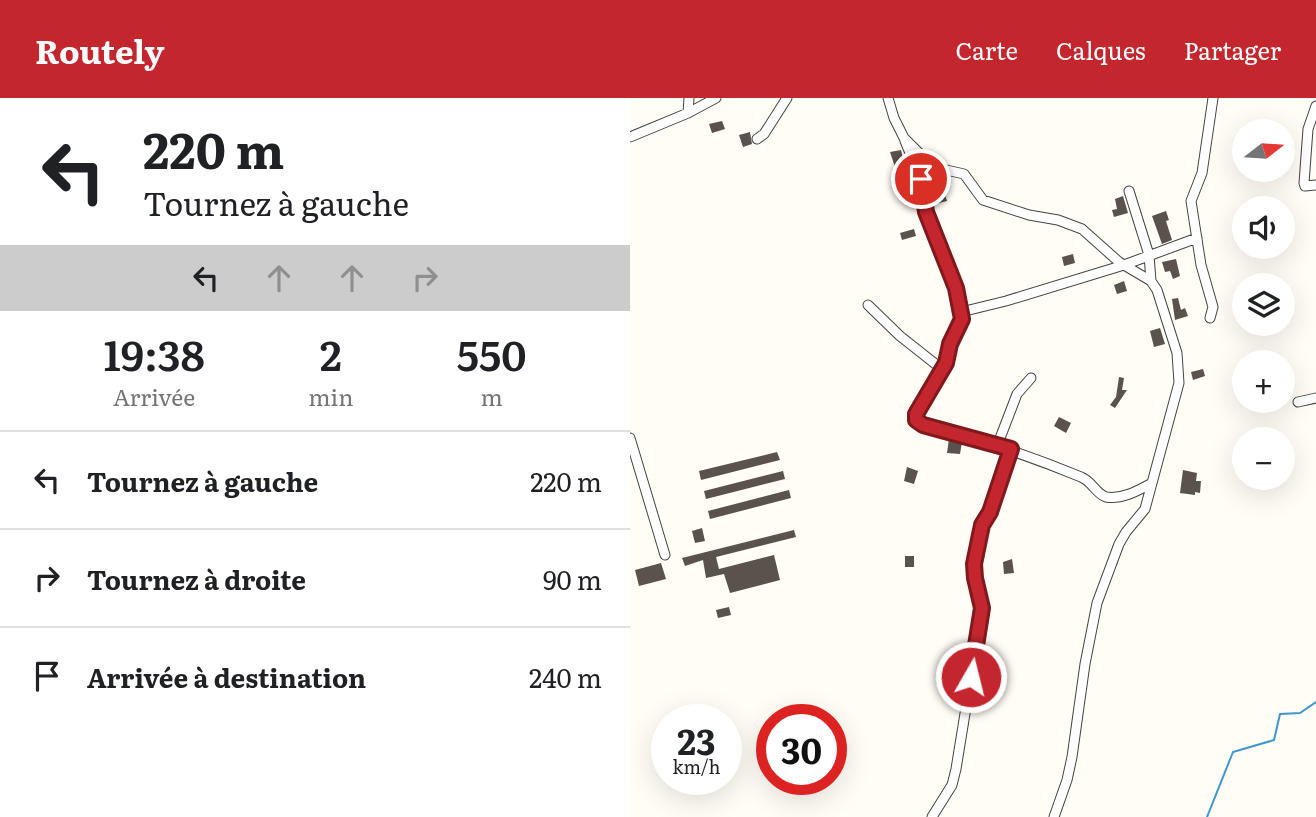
<!DOCTYPE html>
<html lang="fr">
<head>
<meta charset="utf-8">
<style>
  body { margin:0; font-family:Literata,serif; background:#f6f6f6; color:#202124; height:100vh; display:flex; flex-direction:column; font-size:26px; white-space:nowrap }
  * { box-sizing:border-box; margin:0 }
  p { font-size:23px; color:#757577 }
  .icon { flex:none; width:38px; height:38px; fill:none; stroke:currentColor; stroke-width:2; stroke-linecap:round; stroke-linejoin:round }
  .map { position:relative; flex:1; overflow:hidden }
  .panel { display:flex; flex-direction:column; background:#fff; width:630px }
  .panel>* { flex:none }
  .banner { background:#fff; color:#202124; overflow:hidden }
  .needle { width:46px; rotate:73deg }
  .buttons { position:absolute; left:602px; top:21px; display:grid; gap:14px }
  .buttons a { display:grid; place-items:center; width:63px; height:63px; border-radius:50%; background:#fff; box-shadow:0 7px 28px #0002; font-size:35px }
  .speed { position:absolute; left:21px; top:606px; display:flex; gap:14px; font-size:35px; font-weight:700; text-align:center }
  .speed>* { display:grid; place-content:center; width:91px; height:91px; border-radius:50%; background:#fff; box-shadow:0 7px 28px #0002; line-height:1 }
  .speed small { font-size:18px; font-weight:400 }
  .speed .limit { border:10px solid #d22; background:#fff; color:#111 }
  .pin { position:absolute; display:grid; place-items:center; width:60px; height:60px; color:#fff; margin:-30px; border:4px solid #fff; border-radius:50%; box-shadow:0 2px 7px #0007 }
  .me { position:absolute; width:77px; margin:-38px; rotate:8deg; stroke-linejoin:round; filter:drop-shadow(0 0 5px #0008) }
  .turn { display:flex; align-items:center; gap:24px; height:147px; padding:0 28px; font-size:32px }
  .turn .icon { width:91px; height:91px; stroke-width:2.5 }
  .turn b { display:block; font-size:49px; line-height:60px }
  .lanes { display:flex; align-items:center; height:66px; padding:0 28px; background:#0003; justify-content:center; gap:35px; direction:ltr }
  .lanes .off { opacity:.35 }
  .eta { display:flex; justify-content:space-evenly; align-items:center; height:119px; text-align:center }
  .eta b { font-size:42px; font-weight:600; line-height:49px }
  ul { padding:0; list-style:none }
  li { display:flex; align-items:center; gap:21px; height:98px; padding:0 28px; border-top:2px solid #e0e0e0 }
  li div { flex:1 }
  li b { display:block; font-size:26px }
  li em { font-style:normal }
  header { display:flex; align-items:center; gap:42px; box-sizing:border-box; height:98px; padding:0 35px; background:#c4262e; color:#fff }
  header strong { font-size:33px }
  nav { display:flex; gap:38px; margin-inline-start:auto; font-size:24px }
  main { display:flex; flex:1; min-height:0 }
  .map>svg:first-child { display:block }
  .lines { fill:none; stroke-linecap:round; stroke-linejoin:round }
  .stream { stroke:#3f96cf; stroke-width:2 }
  .building { fill:#5a524d }
  .minor-casing { stroke:#444; stroke-width:11 }
  .minor { stroke:#fff; stroke-width:9 }
  .route-casing { stroke:#7f191e; stroke-width:18 }
  .route { stroke:#c4262e; stroke-width:12 }
</style>
</head>
<body>
<header>
<strong>Routely</strong>
<nav><a>Carte</a><a>Calques</a><a>Partager</a></nav>
</header>
<main>
<section class="panel">
<div class="banner">
<div class="turn"><svg class="icon" aria-label="left" viewBox="0 0 24 24"><path d="M17 20v-9H6M10 6l-5 5 5 5"/></svg><div><b>220 m</b>Tournez à gauche</div></div>
<div class="lanes"><svg class="icon" aria-label="left" viewBox="0 0 24 24"><path d="M17 20v-9H6M10 6l-5 5 5 5"/></svg><svg class="icon off" aria-label="ahead" viewBox="0 0 24 24"><path d="M12 20V5M6 11l6-6 6 6"/></svg><svg class="icon off" aria-label="ahead" viewBox="0 0 24 24"><path d="M12 20V5M6 11l6-6 6 6"/></svg><svg class="icon off" aria-label="right" viewBox="0 0 24 24"><path d="M7 20v-9h11M14 6l5 5-5 5"/></svg></div>
</div>
<div class="eta">
<div><b>19:38</b><p>Arrivée</p></div>
<div><b>2</b><p>min</p></div>
<div><b>550</b><p>m</p></div>
</div>
<ul>
<li><svg class="icon" aria-label="left" viewBox="0 0 24 24"><path d="M17 20v-9H6M10 6l-5 5 5 5"/></svg><div><b>Tournez à gauche</b></div><em>220 m</em></li>
<li><svg class="icon" aria-label="right" viewBox="0 0 24 24"><path d="M7 20v-9h11M14 6l5 5-5 5"/></svg><div><b>Tournez à droite</b></div><em>90 m</em></li>
<li><svg class="icon" aria-label="arrive" viewBox="0 0 24 24"><path d="M6 21V4h12l-3 4 3 4H6"/></svg><div><b>Arrivée à destination</b></div><em>240 m</em></li>
</ul>
</section>
<div class="map">
<svg width="686" height="719" viewBox="0 0 686 719">
  <rect width="100%" height="100%" fill="#fffdf5"/>
  <g class="lines">
    <path class="stream" d="M577,719L603,654L644,642L650,616L670,615L686,604"/>
  </g>
  <path class="building" d="M92,23L95,31L82,35L79,26Z
    M120,34L122,46L113,49L109,37Z
    M271,52L279,85L271,87L260,54Z
    M312,87L317,103L305,106L300,91Z
    M493,98L498,115L484,119L482,112L487,111L485,101Z
    M536,113L539,122L536,123L542,142L532,146L522,118Z
    M284,131L286,138L272,142L270,135Z
    M443,156L445,165L434,168L432,159Z
    M546,161L550,178L543,181L540,173L535,174L532,164Z
    M494,183L497,193L487,196L484,187Z
    M548,200L551,212L555,210L558,218L545,222L542,201Z
    M530,230L535,246L524,249L520,233Z
    M573,271L575,278L563,282L561,274Z
    M489,279L494,280L492,292H497L485,310L480,307L486,299Z
    M429,319L441,325L436,335L424,328Z
    M319,341L332,344L330,356L317,355Z
    M147,354L150,362L71,382L69,373Z
    M277,369L288,373L284,386L274,383Z
    M553,372L567,375L566,383H571L570,395L565,394V397L550,395Z
    M153,373L155,381L76,401L74,393Z
    M159,392L161,400L80,421L78,413Z
    M72,430L75,443L65,445L62,433Z
    M164,432L166,439L86,459L89,471L144,457L150,482L100,495L94,476L76,480L73,462L55,468L52,460Z
    M275,458H284V469H275Z
    M382,461L384,475L374,476L373,464Z
    M31,465L36,481L9,488L5,472Z
    M99,509L101,517L88,520L86,512Z
    M323,549L330,550L328,568L321,567Z"/>
  <g class="lines">
    <defs>
      <path id="minor" d="M258,0L264,20L274,40L303,69L334,76L353,102L399,117L428,122L452,131L489,164L521,183L527,192L547,255L549,285L515,411L496,434L489,446L467,505L455,566L442,659L437,682L424,719
        M686,8L678,31L674,85L675,88L686,87
        M58,15L59,0
        M0,39L58,15L86,0
        M127,41L134,36L157,0
        M275,43L291,81L296,114L326,190L332,221L320,246L316,265L286,316V322L293,327C347,340 400,358 451,379C462,383 466,396 476,399C492,402 509,392 522,385
        M499,93L519,157L521,183
        M238,207L270,238L313,272
        M331,214L376,203L494,167L567,140
        M580,220L583,209L571,167L561,103L572,75L583,0
        M668,304L686,300
        M0,340L35,457
        M367,348L387,296L401,280
        M302,719L322,687L326,671L352,511L345,480L344,466L352,427L360,414L381,351"/>
    </defs>
    <use href="#minor" class="minor-casing"/>
    <use href="#minor" class="minor"/>
  </g>
  <g class="lines">
    <defs>
      <path id="route" d="M291,81L296,114L326,190L332,221L320,246L316,265L286,316V322L293,327L381,351L360,414L352,427L344,466L345,480L352,510L341,579"/>
    </defs>
    <use href="#route" class="route-casing"/>
    <use href="#route" class="route"/>
  </g>
</svg>
<div class="buttons">
<a><svg class="needle" viewBox="-14 -14 28 28"><path d="M0-13l5 13h-10z" fill="#e53935"/><path d="M0 13l5-13h-10z" fill="#757577"/></svg></a>
<a><svg class="icon" aria-label="sound" viewBox="0 0 24 24"><path d="M4 9h4l5-4v14l-5-4H4zM17 9q2 3 0 6"/></svg></a>
<a><svg class="icon" aria-label="layers" viewBox="0 0 24 24"><path d="M12 4l9 5-9 5-9-5zM3 14l9 5 9-5"/></svg></a>
<a>+</a>
<a>−</a>
</div>
<div class="speed"><div>23<small>km/h</small></div><div class="limit">30</div></div>
<div class="pin" style="left:291px;top:81px;background:#d93025"><svg class="icon" aria-label="arrive" viewBox="0 0 24 24"><path d="M6 21V4h12l-3 4 3 4H6"/></svg></div>
<svg class="me" style="left:341px;top:579px" viewBox="-20 -20 40 40"><circle r="17" fill="#c4262e" stroke="#fff" stroke-width="3"/><path d="M0-11L8 9 0 5-8 9z" fill="#fff"/></svg>
</div>
</main>
</body>
</html>
